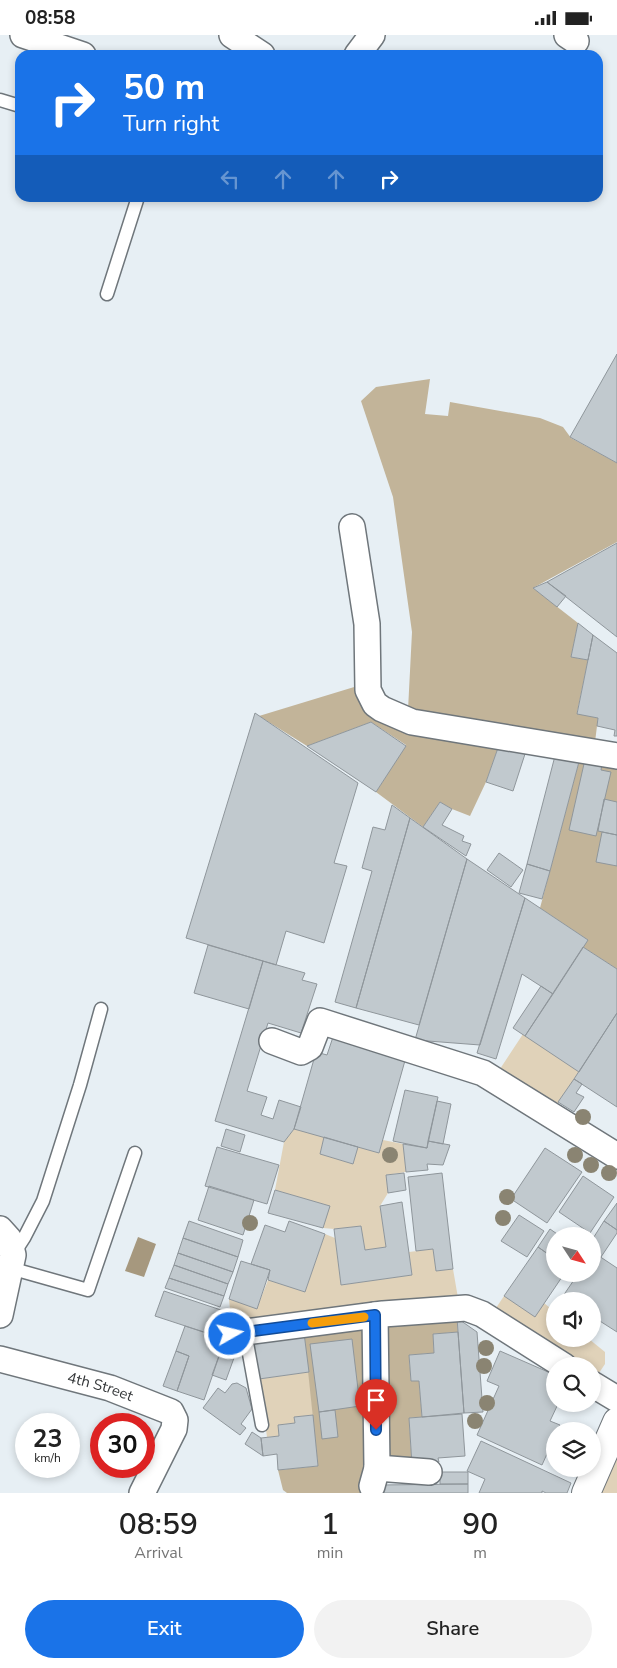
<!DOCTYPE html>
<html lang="en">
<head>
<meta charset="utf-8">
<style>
  body { margin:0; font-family:"Nunito Sans",sans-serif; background:#f2f2f2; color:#222; height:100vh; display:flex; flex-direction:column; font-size:19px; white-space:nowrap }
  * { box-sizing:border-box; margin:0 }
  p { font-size:16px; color:#767676 }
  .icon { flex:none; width:28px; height:28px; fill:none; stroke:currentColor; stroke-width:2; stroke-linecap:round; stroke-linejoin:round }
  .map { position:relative; height:1458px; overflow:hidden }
  .drawer { display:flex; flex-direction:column; background:#fff; flex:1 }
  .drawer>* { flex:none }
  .banner { position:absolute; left:15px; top:15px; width:588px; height:152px; border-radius:15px; box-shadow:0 2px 8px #0003; background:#1a73e8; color:#fff; overflow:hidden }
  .needle { width:32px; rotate:126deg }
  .fabs { position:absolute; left:546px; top:1192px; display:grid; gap:10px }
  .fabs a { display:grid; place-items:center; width:55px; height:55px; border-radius:50%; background:#fff; box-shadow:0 2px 8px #0003; font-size:25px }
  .speed { position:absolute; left:15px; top:1378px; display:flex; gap:10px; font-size:25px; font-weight:700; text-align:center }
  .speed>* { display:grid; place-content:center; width:65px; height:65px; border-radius:50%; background:#fff; box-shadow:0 2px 8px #0003; line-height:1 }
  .speed small { font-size:12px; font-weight:400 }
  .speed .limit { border:8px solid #d22; background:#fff; color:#111 }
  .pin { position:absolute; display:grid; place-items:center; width:42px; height:42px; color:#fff; margin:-51px -21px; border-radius:50% 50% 50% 0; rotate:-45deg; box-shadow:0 0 5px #0007 }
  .pin .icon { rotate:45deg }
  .me { position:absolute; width:55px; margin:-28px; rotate:82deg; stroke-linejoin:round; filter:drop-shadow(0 0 4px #0008) }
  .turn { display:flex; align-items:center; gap:18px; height:105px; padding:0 25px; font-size:22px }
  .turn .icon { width:65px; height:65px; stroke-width:2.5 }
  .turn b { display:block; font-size:35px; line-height:42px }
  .lanes { display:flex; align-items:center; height:48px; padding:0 25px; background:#0003; justify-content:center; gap:25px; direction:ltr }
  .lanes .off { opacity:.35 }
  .eta { display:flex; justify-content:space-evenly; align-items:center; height:85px; text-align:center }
  .eta b { font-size:30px; font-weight:600; line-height:35px }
  .action { display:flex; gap:10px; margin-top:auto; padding:10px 25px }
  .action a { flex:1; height:58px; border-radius:30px; background:#1a73e8; color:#fff; font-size:20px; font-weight:600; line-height:58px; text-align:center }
  .action a+a { background:#f2f2f2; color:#222 }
  .status { display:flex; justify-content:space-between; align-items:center; height:35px; padding:0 25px; background:#fff; direction:ltr }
  .status svg { height:14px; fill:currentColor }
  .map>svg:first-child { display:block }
  .green { fill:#e0d2b9 }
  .forest { fill:#c2b499 }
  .water { fill:#a6987e }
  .building { fill:#c1c9ce; stroke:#8f969b }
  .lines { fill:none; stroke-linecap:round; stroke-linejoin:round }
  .lane-casing { stroke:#6f767b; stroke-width:15 }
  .street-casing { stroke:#6f767b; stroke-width:28 }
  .secondary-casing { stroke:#6f767b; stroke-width:30 }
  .lane { stroke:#fff; stroke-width:12 }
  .street { stroke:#fff; stroke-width:25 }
  .secondary { stroke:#fff; stroke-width:28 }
  .tree { fill:#8a8472 }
  .route-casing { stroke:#114b97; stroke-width:12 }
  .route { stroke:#1a73e8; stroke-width:9 }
  .slow { stroke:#f59e0b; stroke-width:9 }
  .labels { text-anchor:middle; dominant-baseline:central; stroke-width:4; stroke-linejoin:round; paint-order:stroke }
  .street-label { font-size:15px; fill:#35383a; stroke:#e7eff4 }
</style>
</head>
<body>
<div class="status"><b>08:58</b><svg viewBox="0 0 49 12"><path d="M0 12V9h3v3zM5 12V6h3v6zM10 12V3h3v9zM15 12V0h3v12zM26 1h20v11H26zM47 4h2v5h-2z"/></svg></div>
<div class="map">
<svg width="617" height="1458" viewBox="0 0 617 1458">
  <rect width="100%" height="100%" fill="#e7eff4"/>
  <path class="green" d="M523,999L579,1037L556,1071L500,1034Z
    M294,1094L324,1102L320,1119L353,1129L358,1112L379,1118L383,1105L403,1109L406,1137L386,1140L388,1158L380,1171L386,1212L365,1215L361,1191L334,1194L323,1193L329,1171L275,1155L284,1107Z
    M325,1199L335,1203L341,1250L412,1240L409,1217L433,1214L436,1236L453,1234L458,1263L231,1286L229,1264L257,1273L268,1245L305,1257Z
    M504,1261L535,1281L544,1268L555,1277V1304H589L605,1317V1329L597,1341L593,1338L592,1331H581L494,1276Z
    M309,1337L313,1380L294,1382L295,1388L278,1390L279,1401L267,1402L259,1344Z
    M617,1417V1458H599Z"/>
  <path class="forest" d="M430,344L425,379L448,381L450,367L540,383L563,392L571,403L617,428V507L533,553L578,588L571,622L588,625L577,678L598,683L595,707L499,710L486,747L470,781L452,774L440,767L423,792L376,757L406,710L371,687L307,711L259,681L364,649L408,675L412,597L393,462L361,366L376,352Z
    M580,723L617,727V934L583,912L588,905L540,873Z
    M457,1283L458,1297L433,1299L434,1318L409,1320L411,1346H419L422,1382L409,1383L412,1430L380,1450V1458H287L283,1455L278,1435L318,1431L304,1298Z"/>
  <path class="water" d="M138,1202L156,1209L144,1242L125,1236Z"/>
  <path class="building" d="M617,319V428L570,402Z
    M617,508V602L547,547Z
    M547,547L566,561L557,572L533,553Z
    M578,588L593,600L588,625L571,622Z
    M593,600L617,618V701H614L615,695L597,691L598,683L577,679Z
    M255,678L358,748L334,828L347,831L324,908L286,896L276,930L186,903Z
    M371,687L406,711L376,757L307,711Z
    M499,710L525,719L513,756L486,747Z
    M556,717L580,723L550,836L527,829Z
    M586,720L603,724L601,735L611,737L596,801L569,795Z
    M604,764L617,767V800L598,796Z
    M440,767L452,774L442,790L464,801L462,806L471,809L466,821L423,792Z
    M392,770L410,783L356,973L335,967L372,836L362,833L373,792L385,795Z
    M410,783L467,824L419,990L356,973Z
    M602,797L617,800V831L596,827Z
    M499,818L523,835L511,852L487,835Z
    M467,824L525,863L480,1010L415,1005Z
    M527,829L550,836L542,864L519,858Z
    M525,863L588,905L553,959L522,939L496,1024L477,1018Z
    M208,910L263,926L249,974L194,958Z
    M583,912L617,934V978L579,1037L525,1001Z
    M263,926L305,938L302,945L317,949L301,998L268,988L247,1056L267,1062L261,1080L273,1084L279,1065L301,1072L294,1094L284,1107L215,1086Z
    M541,951L553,959L525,1001L513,993Z
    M617,978V1072L574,1044Z
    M333,1002L406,1022L379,1118L294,1094L316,1017L327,1020Z
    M574,1044L582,1049L576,1058L584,1062L574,1077L558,1067Z
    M405,1055L438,1062L427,1113L393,1106Z
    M437,1066L451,1069L443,1109L428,1106Z
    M226,1094L245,1100L240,1117L221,1111Z
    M324,1102L358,1112L353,1129L320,1119Z
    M428,1106L450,1110L443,1130L427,1129L428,1135L406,1137L403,1109L427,1113Z
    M217,1112L279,1130L267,1169L205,1151Z
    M545,1113L582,1137L547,1188L511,1164Z
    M404,1138L406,1155L388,1158L386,1140Z
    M442,1138L453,1234L436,1236L433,1214L416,1216L408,1142Z
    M583,1141L614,1162L590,1198L559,1177Z
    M209,1151L254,1165L243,1200L198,1185Z
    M275,1155L330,1171L323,1193L268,1178Z
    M402,1167L412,1240L341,1250L334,1194L361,1191L365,1215L386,1212L380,1171Z
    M617,1168V1195L604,1186Z
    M519,1180L544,1196L527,1222L501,1206Z
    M189,1186L243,1205L238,1222L183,1203Z
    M289,1186L325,1199L305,1257L268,1245L270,1235L251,1229L265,1190L285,1197Z
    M604,1186L617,1195V1198L601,1222L592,1217V1205Z
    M550,1194L560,1201H555V1224L538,1212Z
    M183,1203L238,1222L233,1237L178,1218Z
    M538,1212L555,1224V1239H564L535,1282L504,1261Z
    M593,1217L617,1233V1297L592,1281V1266H571L563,1261L578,1239H592Z
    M178,1218L233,1237L228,1249L174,1230Z
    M241,1226L270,1235L257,1274L229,1264Z
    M174,1230L228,1249L224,1261L169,1243Z
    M169,1243L224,1261L220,1272L165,1253Z
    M164,1256L233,1279L225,1304L155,1281Z
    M457,1283L477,1297L483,1377L464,1378Z
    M185,1291L225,1304L204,1365L177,1356L189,1321L176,1316Z
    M458,1297L464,1378L422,1382L419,1346H411L409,1320L434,1318L433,1299Z
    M304,1298L309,1337L259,1344L253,1305Z
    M225,1304L239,1309L226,1345L212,1340Z
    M352,1304L360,1371L319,1377L310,1309Z
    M176,1316L189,1321L177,1356L163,1351Z
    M500,1316L555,1340V1369H558L550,1386L560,1390L557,1396H555V1401L542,1430L477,1400L499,1351L487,1346Z
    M237,1348L246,1353L252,1374L241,1389L246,1393L240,1400L203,1373L218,1353L225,1358L232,1349Z
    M335,1375L338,1402L322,1404L319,1377Z
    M462,1379L465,1421L438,1423L439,1427L412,1430L409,1383Z
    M313,1380L318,1431L278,1435L277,1419L263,1421L261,1403L279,1401L278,1390L295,1388L294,1382Z
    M252,1397L261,1403L263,1421L245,1409Z
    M481,1406L571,1448L567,1458H546L542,1456V1458H479L485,1444L467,1436Z
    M440,1437H468V1449H440Z
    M468,1449V1458H380V1450Z"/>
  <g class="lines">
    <defs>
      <path id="lane" d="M0,65L20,71
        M107,259L138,162
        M13,1220L24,1203L43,1166L80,1050L101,974
        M10,1233L88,1255L135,1118
        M245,1297L262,1390"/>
      <g id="street">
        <path d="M23,0L83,20"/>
        <path d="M232,0L262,20"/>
        <path d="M567,0L576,6"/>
        <path d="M357,20L372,0"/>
        <path d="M352,492L367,589L368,655L375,669L382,674L412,687L617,721"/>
        <path d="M272,1006L301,1017L310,1012L320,986L483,1038L617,1121"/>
        <path d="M0,1194L9,1204L13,1220L0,1280"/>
        <path d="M230,1299L383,1279L466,1273L482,1279L564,1331"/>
        <path id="s1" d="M0,1324L110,1353L171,1377L175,1385L174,1394L142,1458"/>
        <path d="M592,1349L617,1364"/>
        <path d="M377,1433L429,1437"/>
        <path d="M372,1451L377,1433L375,1280"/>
      </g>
      <path id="secondary" d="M586,1458L617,1387"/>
    </defs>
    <use href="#lane" class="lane-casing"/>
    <use href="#street" class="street-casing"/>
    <use href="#secondary" class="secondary-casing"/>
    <use href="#lane" class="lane"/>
    <use href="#street" class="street"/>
    <use href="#secondary" class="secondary"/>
  </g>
  <g class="tree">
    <circle cx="583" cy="1082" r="8"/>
    <circle cx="390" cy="1120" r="8"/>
    <circle cx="575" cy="1120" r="8"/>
    <circle cx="591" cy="1130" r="8"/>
    <circle cx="609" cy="1138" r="8"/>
    <circle cx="507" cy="1162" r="8"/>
    <circle cx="503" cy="1183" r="8"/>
    <circle cx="250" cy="1188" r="8"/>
    <circle cx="486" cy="1313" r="8"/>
    <circle cx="484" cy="1331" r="8"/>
    <circle cx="487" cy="1368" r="8"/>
    <circle cx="475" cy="1386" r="8"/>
  </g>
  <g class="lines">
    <defs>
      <path id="route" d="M230,1299L375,1280L376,1395"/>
    </defs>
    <use href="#route" class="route-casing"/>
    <use href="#route" class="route"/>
    <path class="slow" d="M312,1288L364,1282"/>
  </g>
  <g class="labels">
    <g class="street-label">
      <text stroke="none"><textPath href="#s1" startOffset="104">4th Street</textPath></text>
    </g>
  </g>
</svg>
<div class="fabs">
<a><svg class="needle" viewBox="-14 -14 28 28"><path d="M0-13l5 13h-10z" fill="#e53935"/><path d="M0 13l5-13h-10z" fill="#767676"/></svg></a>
<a><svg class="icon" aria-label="sound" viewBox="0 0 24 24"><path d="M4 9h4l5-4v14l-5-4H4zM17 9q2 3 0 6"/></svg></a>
<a><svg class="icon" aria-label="search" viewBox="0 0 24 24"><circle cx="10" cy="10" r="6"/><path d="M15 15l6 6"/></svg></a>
<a><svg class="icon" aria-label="layers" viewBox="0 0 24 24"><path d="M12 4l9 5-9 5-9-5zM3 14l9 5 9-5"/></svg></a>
</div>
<div class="speed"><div>23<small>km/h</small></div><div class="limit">30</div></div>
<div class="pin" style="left:376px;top:1395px;background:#d93025"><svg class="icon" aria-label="arrive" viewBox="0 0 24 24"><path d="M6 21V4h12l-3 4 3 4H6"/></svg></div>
<svg class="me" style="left:230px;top:1299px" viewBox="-20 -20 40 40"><circle r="17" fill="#1a73e8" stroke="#fff" stroke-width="3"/><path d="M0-11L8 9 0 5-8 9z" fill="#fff"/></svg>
<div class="banner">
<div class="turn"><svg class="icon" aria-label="right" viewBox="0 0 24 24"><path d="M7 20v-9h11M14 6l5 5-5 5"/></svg><div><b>50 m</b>Turn right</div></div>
<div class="lanes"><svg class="icon off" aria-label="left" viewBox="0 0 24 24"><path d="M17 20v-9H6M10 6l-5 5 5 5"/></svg><svg class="icon off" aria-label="ahead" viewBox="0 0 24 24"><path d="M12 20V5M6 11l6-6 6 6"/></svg><svg class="icon off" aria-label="ahead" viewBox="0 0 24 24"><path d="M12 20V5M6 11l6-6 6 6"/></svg><svg class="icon" aria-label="right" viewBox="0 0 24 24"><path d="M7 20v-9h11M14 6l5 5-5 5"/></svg></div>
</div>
</div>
<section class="drawer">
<div class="eta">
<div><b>08:59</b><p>Arrival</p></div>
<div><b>1</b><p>min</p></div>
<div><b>90</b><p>m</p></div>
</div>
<div class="action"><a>Exit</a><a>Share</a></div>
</section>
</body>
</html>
